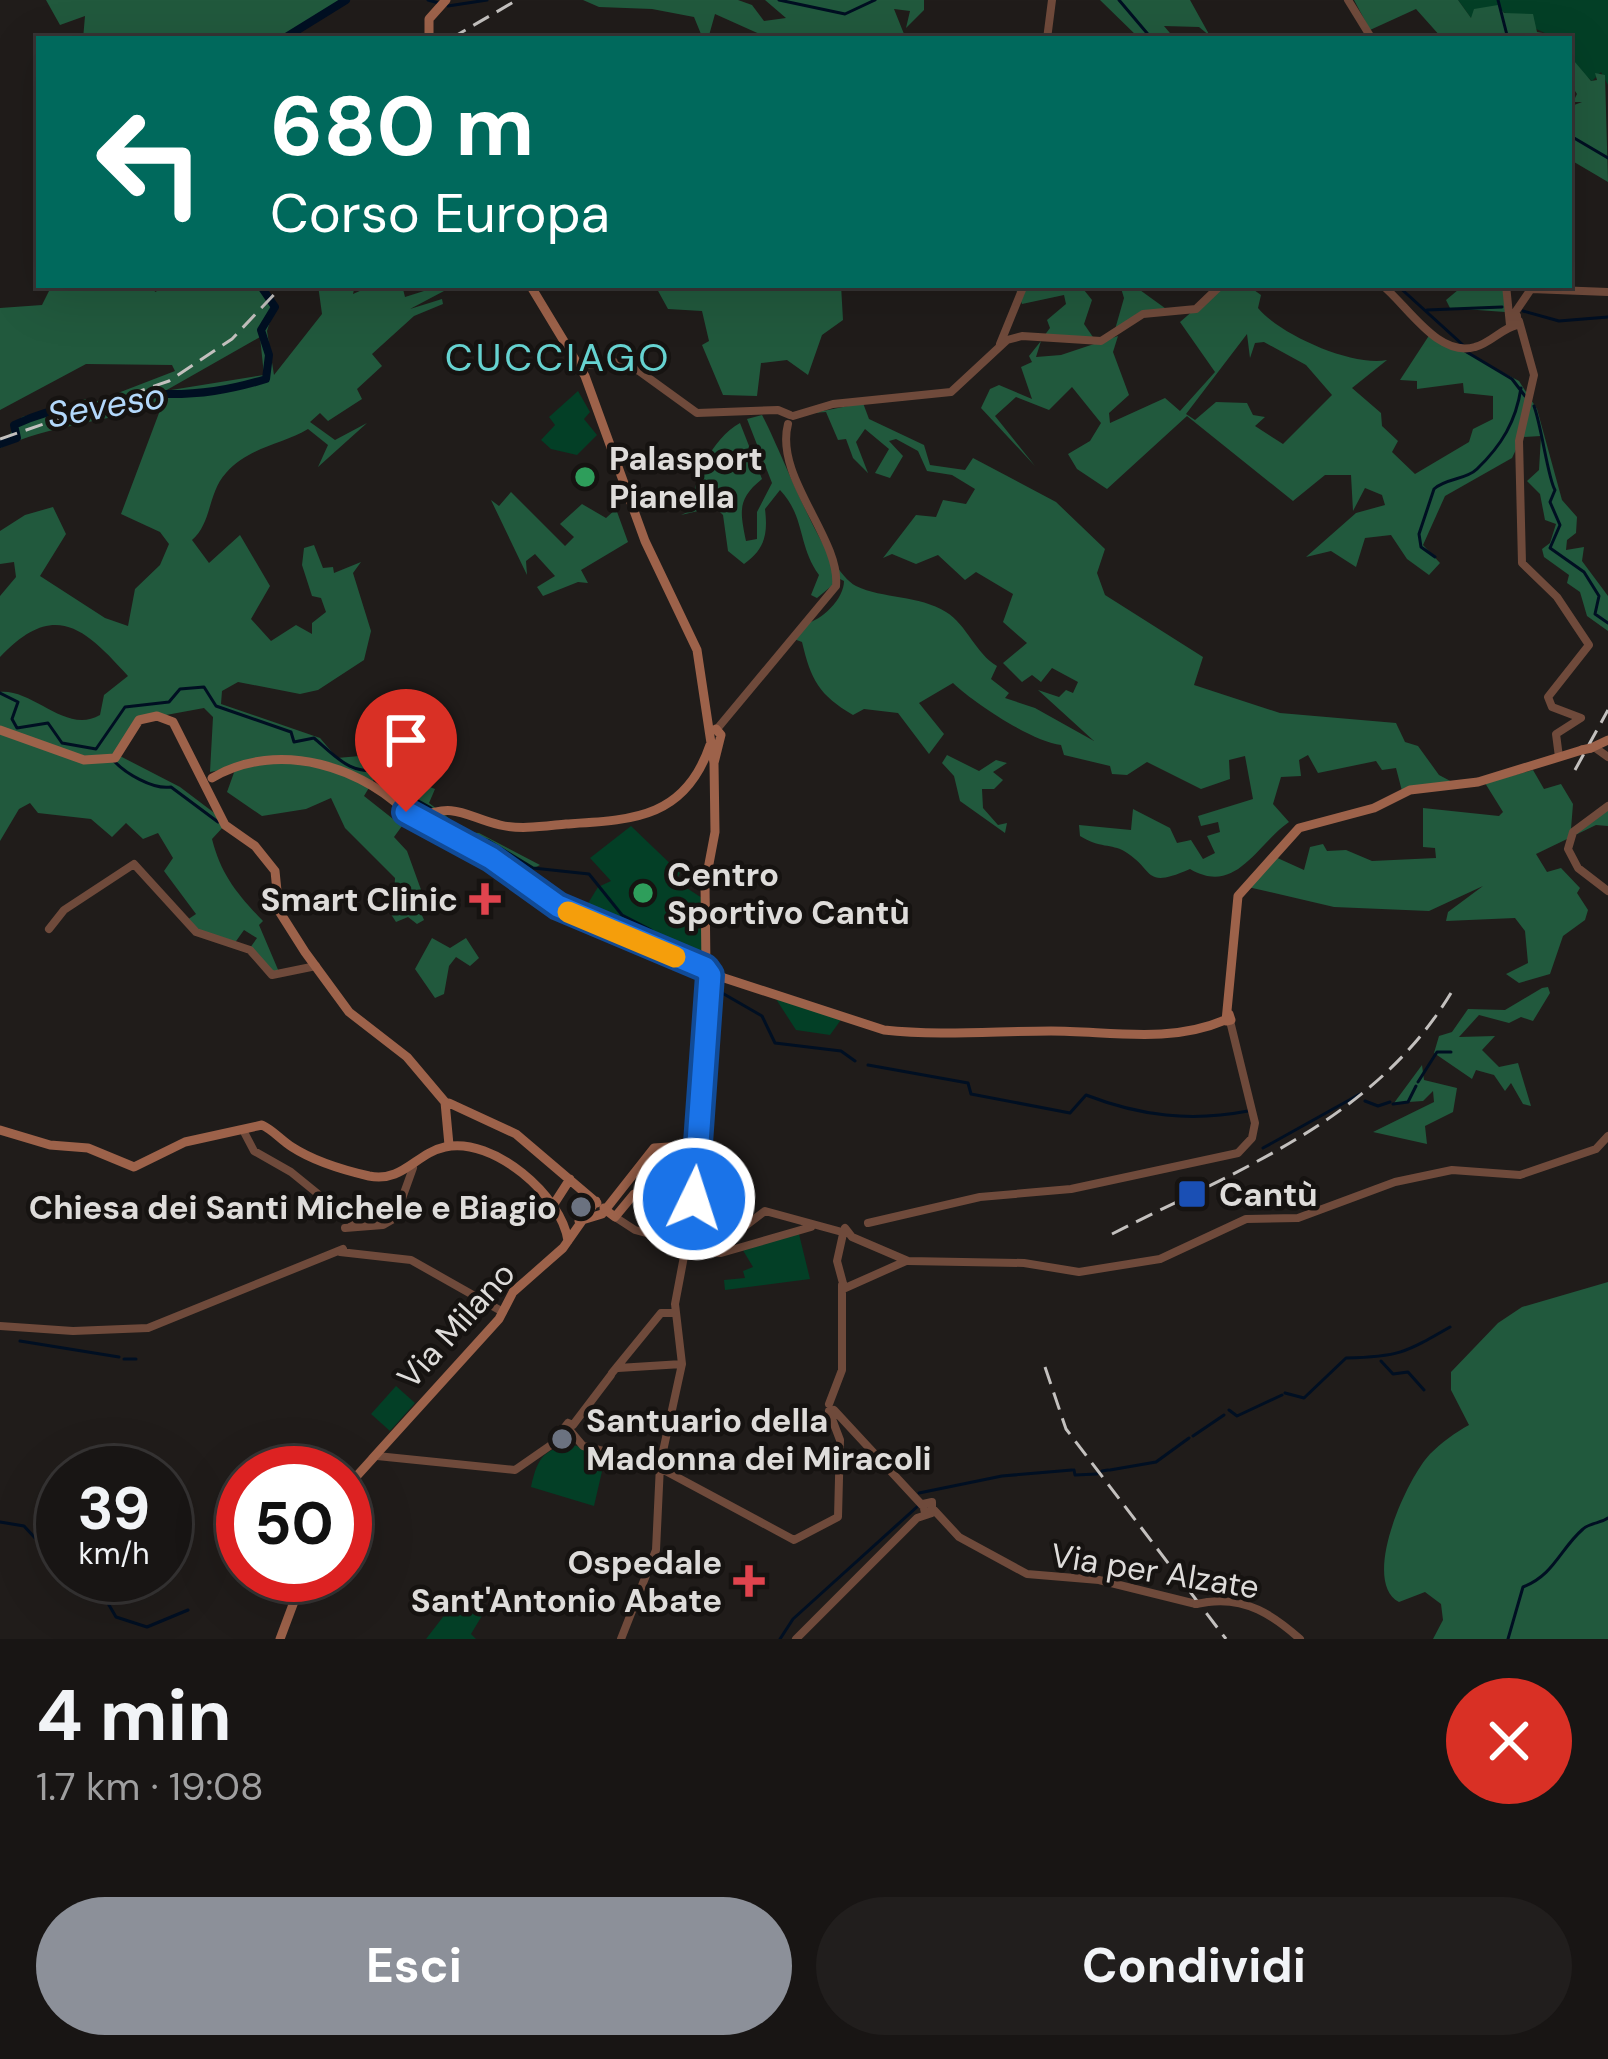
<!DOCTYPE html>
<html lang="it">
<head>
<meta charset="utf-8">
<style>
  body { margin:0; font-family:"DM Sans",sans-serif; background:#211e1d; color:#f1f3f6; height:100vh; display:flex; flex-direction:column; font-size:45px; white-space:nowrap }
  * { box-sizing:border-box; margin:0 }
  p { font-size:39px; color:#9f9fa0 }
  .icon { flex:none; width:66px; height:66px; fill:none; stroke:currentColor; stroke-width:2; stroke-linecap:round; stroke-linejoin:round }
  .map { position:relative; height:1639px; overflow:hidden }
  .details { display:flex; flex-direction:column; background:#181514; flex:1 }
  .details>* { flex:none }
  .hud { position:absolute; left:36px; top:36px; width:1536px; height:252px; border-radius:0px; box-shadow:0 12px 48px #0002,0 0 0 3px #363434; background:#00695c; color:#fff; overflow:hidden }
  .speed { position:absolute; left:36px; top:1446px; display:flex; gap:24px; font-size:60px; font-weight:700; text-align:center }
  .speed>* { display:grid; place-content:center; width:156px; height:156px; border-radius:50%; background:#181514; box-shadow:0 12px 48px #0002,0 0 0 3px #363434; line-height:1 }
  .speed small { font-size:30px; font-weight:400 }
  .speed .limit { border:18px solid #d22; background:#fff; color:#111 }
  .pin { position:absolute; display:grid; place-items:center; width:102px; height:102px; color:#fff; margin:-123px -51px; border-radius:50% 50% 50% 0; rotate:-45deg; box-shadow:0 0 12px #0007 }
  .pin .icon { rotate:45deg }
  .me { position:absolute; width:132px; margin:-66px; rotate:4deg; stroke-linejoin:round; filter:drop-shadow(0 0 9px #0008) }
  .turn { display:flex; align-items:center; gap:42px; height:252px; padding:0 36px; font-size:54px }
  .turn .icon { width:156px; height:156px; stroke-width:2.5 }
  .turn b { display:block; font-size:84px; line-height:102px }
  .round { display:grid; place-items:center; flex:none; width:126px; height:126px; border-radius:63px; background:#211e1d }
  .summary { display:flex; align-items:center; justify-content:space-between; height:204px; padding:0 36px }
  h1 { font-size:72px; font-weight:700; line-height:90px }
  .primary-button { display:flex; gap:24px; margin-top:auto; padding:24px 36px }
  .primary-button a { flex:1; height:138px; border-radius:72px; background:#8c9099; color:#fff; font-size:48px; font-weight:700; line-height:138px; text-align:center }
  .primary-button a+a { background:#211e1d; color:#f1f3f6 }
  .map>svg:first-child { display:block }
  .green { fill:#033f26 }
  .forest { fill:#21593d; fill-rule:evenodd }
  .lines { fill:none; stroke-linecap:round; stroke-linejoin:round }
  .stream { stroke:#000f22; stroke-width:3 }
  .river { stroke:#000f22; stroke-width:8 }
  .tertiary { stroke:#6f4a3b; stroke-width:8 }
  .secondary { stroke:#9d624a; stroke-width:9 }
  .rail { stroke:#c3c0be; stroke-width:3; stroke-dasharray:18 9; stroke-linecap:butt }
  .tertiary-bridge { stroke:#6f4a3b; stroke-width:8 }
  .secondary-bridge { stroke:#9d624a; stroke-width:9 }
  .route-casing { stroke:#114b97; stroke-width:30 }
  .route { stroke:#1a73e8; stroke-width:21 }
  .slow { stroke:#f59e0b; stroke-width:21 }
  .leisure-dot { fill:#2e9e5b; stroke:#161311; stroke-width:4.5 }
  .health-dot { fill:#e0444e; stroke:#161311; stroke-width:4.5 }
  .transit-dot { fill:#1a4fb4; stroke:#161311; stroke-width:4.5 }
  .worship-dot { fill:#6b7280; stroke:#161311; stroke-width:4.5 }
  .labels { text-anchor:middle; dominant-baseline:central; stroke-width:9; stroke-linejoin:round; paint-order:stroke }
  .poi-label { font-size:33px; font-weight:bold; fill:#dedcda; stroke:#161311; text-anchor:start }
  .street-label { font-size:33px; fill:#dedcda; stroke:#161311 }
  .water-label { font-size:36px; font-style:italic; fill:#b3d8fb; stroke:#161311 }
  .quarter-label { font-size:39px; letter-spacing:3px; fill:#66d3d1; stroke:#161311 }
</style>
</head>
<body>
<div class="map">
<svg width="1608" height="1639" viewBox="0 0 1608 1639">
  <rect width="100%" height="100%" fill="#201c1a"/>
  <path class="green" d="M1458,0H1608V85L1601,72L1592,81C1577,70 1569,58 1569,39C1539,39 1520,11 1484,8L1471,18Z
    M578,391L590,412L584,419L597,435L577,455L551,449L541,440L555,425L549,417Z
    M631,826L680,873L676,881L702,898V963L599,923L584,910L598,887L611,881L590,858Z
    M774,996L843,1017L830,1035L796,1030Z
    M798,1230L810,1279L725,1290L724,1280L745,1278L743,1271L753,1267L741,1247Z
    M396,1386L415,1403L390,1431L371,1414Z
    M573,1445L606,1454L594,1506L531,1487C538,1455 545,1449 573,1445Z
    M456,1600L486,1609L471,1634L476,1639H426Z"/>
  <path class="forest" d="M46,0H344L282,39H83L85,16L60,25Z
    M583,0H738L752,5L764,21L786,18L765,0H924V10L906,28L910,11L894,9L906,39L764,36L715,14L708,39H703L694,17L652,9L599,7Z
    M1100,0H1190L1210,36L1199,27L1164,26L1175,39H1140Z
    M1354,0H1458L1471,18L1474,9L1498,5L1504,13L1533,14L1537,32L1555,35L1441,37L1416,9L1370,30Z
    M1569,55L1591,81L1597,80L1595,73L1605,75L1608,182L1569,159V107L1582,102H1573L1577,94L1571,85L1575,84Z
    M52,285H153L155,292L170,285H260L275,305L267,331L274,375L322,314L318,285H355L353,294L373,285H402L405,297L443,285L444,291L410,309L442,299L443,304L414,316L372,354L382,366L357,389L362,399L328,421L320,413L310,422L335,440L367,423L318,467L328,445L308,429C283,444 249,447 226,473C208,492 212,523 192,540L209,563L240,535L270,586L251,619L271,641L296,625L312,634V623L326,612L321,598L312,596L302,565L304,548L314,545L323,568L333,567L334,573L361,562L353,573L371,631L364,660L318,690L300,694L238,682L222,691L221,704L320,738L337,758L360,756L375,768L420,771L422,784L435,789L429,803L467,832L479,833L540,865L524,873L409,812L413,783L405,788L376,776L364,796L402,826L394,837L407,851L424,898L417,904L424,920L417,924L408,917L396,922L385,905L394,895L395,878L345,828L331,798L306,809L262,816L227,792L236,767L210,772L213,717L204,708L139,720L118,755L180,787L221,818L225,825L212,839C221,875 238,895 263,921L259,925L279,972L271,974L250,948L257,938L244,930L234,944L205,935L187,920L196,914L164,871L173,858L158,833L143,839L126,823L112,837L91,819L38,813L30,803L19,809L0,841V692C34,689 66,735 100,715L104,695L128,676C84,627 54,600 0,657V596L16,577L14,562L0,564V531L25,515L53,507L66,534L40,576L105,618L128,626L135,589L160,565L169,544L160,532L121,514L162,405C107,421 51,425 0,448L22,417L86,399L92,403L175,371L172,365L86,364L0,410V308L42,305ZM260,337L264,375L165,391Z
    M645,285H841L843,320L822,335L808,375L787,360L761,363L757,396L723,395L702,345L709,341L702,311L668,309L657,289L649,291Z
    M1014,285H1080L1092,300L1084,324L1095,340L1044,336L1050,328L1047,320L1066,304L1064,295L1022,304Z
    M1120,285H1133L1169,311H1144L1114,333L1124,298Z
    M1223,285H1247L1261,295L1258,308C1280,335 1353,367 1387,360L1352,388L1381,413L1382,426L1398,441L1392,452L1415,474L1469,442L1473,429L1493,419V396L1464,393L1463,383L1417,389V381L1400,380L1430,334L1519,381L1537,409L1562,500L1577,517L1576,533L1567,540L1566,550L1584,547L1582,561L1608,596V631L1587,616L1580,592L1567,583L1569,575L1544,557L1542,549L1550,543L1556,524L1545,520L1540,494L1527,481L1539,470L1541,436L1522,437L1512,458L1445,496L1423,545L1440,563L1429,575L1407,559L1391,535L1365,538L1356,567L1331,551L1306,557L1356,513L1385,505L1382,495L1365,488L1353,511L1351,475H1325L1293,501L1187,416L1107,489L1077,469L1068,454L1090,441L1101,423L1072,387L1049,410L1016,397L995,416L1035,466L981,408L990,389L999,385L1032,399L1021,367L1032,362L1029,356L1041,341L1036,357L1061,355L1118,336L1113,352L1129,395L1109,413L1110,423L1165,398L1180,411L1215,372L1180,322ZM1247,334L1250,358L1255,343L1264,342L1306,365L1332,395L1283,444L1255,426L1265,417L1253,415L1247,403L1216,402L1195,420L1186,414Z
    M1464,285H1504L1505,312L1450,308L1446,300Z
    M863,403L869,419L924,445L930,465L965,470L973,458L1056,502L1105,549L1097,573L1105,595L1203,657L1194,685L1280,713L1396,723L1405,742L1418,746L1439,775L1456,784L1402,791L1396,768L1382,770L1376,761L1318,773L1308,755L1299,760L1301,776L1281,777L1273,804L1289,822C1256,845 1236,896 1190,869C1142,890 1156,870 1124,851C1112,844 1099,848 1080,836L1079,825L1131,830L1133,809L1170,828L1177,843L1191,840L1203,859L1215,853L1207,836L1220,832L1218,822L1201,826L1198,816L1253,799L1245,756L1229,760L1230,779L1201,789L1147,762L1127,775L1112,774L1110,766L1064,755L1061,745C1033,742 975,704 953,683L919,703L944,734L929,754L898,713L864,709L853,715C819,695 811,680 802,642L794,639L805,624C822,620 844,599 844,581L840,579L817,598L811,595L819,575C797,544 806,518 780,490L765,509C768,534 765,549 744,564L728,551L723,515L715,507L681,515L690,511C694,480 711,439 740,423L762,479C737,499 740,511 746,541L757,539V512L772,483L747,419L762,415C782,452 825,570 856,586C883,599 919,595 946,612C967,625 976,654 997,666L991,679L1009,693L1005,698L1035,708L1094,741L1038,690L1059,697L1066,690L1073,693L1078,682L1052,668L1041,682L1032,675L1022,682L1003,663L1027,643L1003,622L1013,594L976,572L965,580L938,555L916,564L892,554L883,558L916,515L936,517L943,500L966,504L975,489L952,475L927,471L918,451L896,439L889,441L903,456L890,478L875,473L889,449L865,429L856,442L868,473L853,458L846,439L838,440L826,412L813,413Z
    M511,492L565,546L574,537L560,524L582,504L606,518L616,509L628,542L581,570L588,583L578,582L543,596L537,587L555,576L535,554L526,561L527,575L491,500L499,506Z
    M947,755L979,771L996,760L1007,763L993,772L1003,780L994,789H982L983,808L998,825L1007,823L1005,833L960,801L954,776L942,763Z
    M1533,770L1544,789L1561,784L1573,804L1571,829L1608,804V826L1596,825L1536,854L1547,872L1561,868L1580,888L1577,893L1588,910L1585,920L1563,936L1550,974L1519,983L1506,974L1528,963L1525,931L1515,918L1446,921L1448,912L1483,886L1429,911L1334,907L1248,887L1273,856L1304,870L1310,847L1323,844L1327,851L1346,850L1372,861L1436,858L1435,848L1423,847V808L1499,816L1503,812L1485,783Z
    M432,938L450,948L466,938L479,958L470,966L456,957L449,966L444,994L435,998L415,969Z
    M1542,988L1548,987L1550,993L1533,1021L1521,1017L1509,1023L1479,1015L1459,1037L1495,1036L1482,1050L1499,1067L1518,1063L1531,1106L1523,1104L1511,1083L1505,1091L1494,1075L1476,1070L1472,1079L1434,1053L1439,1036L1452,1032L1468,1009L1505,1010Z
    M1422,1065L1424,1080L1457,1088L1453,1112L1425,1126L1427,1144L1373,1132L1434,1102L1433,1091L1423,1101L1394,1103Z
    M1608,1282V1639H1433L1443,1620L1441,1604L1425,1592L1399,1602C1360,1581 1407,1478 1430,1454C1441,1443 1456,1432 1469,1425L1451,1390V1372L1498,1323L1522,1307Z"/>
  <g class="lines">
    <path class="stream" d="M428,0L439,3
      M779,0L845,14L875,0
      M1119,0L1152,39
      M1498,0L1508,39
      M448,6L487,0
      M1569,135L1608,158
      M1397,285L1463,345
      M1427,310L1502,307
      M1523,311L1559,321L1608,317
      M1465,351L1512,379L1525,396
      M1534,406C1542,428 1548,479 1555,490L1550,502L1560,525L1550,548L1584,572L1599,596L1595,614L1608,623
      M1435,557L1421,547L1419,534L1434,489C1446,478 1466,480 1477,469C1502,445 1516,421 1521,388
      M0,693L18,702L12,719L17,728L48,723L62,743L96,749L125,707L169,702L180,689L204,687L216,706L291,732L294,742L314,738C337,758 352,777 385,769L392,780L408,778L403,772L410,771L418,787L413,798L431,808
      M114,761C125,773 153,790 171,787L218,822
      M439,814L453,829L489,841L533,868L589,874L622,915L651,930L668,950
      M682,967L700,976
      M710,986L762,1016L775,1043L841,1051L855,1061
      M868,1065L968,1083L971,1094L1070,1113L1086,1095C1140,1116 1191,1122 1248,1111
      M1418,1082L1437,1052H1451
      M1365,1101L1378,1106L1390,1102
      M1393,1104L1408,1102L1416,1086
      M1263,1148L1360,1094
      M20,1341L119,1357
      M124,1359H136
      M1381,1361L1393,1374L1408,1372L1424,1390
      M1285,1393L1304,1398L1346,1358C1398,1357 1405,1353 1450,1327
      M1229,1410L1237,1416L1282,1395
      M1193,1436L1224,1415
      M1074,1470L1075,1475L1097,1474
      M1110,1470L1156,1462L1189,1438
      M1102,1471L1108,1470
      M919,1493L1002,1476L1072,1470
      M0,1522L24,1526L47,1551L56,1573L78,1593H102L116,1617L147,1627L188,1610
      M780,1639L793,1619L918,1506
      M1508,1639L1523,1587C1554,1575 1560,1549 1583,1529C1589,1523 1602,1523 1608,1518"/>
    <path class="river" d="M283,39L346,0
      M0,444L17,438L14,425C35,415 60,408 83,405L96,414C115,409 142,393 161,394C199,395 230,390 266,379L269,355L261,330L275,307L260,285"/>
    <path class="tertiary" d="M1348,0L1372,39
      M1047,39L1052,0
      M1382,285C1408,306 1438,358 1475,347C1491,343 1502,328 1517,325V316
      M1506,285L1510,325
      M1514,314L1531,289L1608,292
      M1519,321L1534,375L1519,441L1522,563L1557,597L1589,645L1548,697L1552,707L1581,718L1556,734L1559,757
      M1000,344L1024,285
      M579,366L614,362L639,371L697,413L778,410L790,415
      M793,416L833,404L951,392L1007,340L1022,336L1101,341L1143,314L1196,309L1221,285
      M717,729L836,586C841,539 774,477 788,424
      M1594,747L1608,757
      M1608,806L1573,832L1568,849L1578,868L1608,891
      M49,929L64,910L134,864L196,932L250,950L272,975L316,966
      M244,1132L254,1151L291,1172L355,1224
      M615,1217L635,1230L687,1244
      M868,1223L980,1197L1071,1189L1238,1153L1252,1138L1255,1123L1230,1021
      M345,1228L383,1225L395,1218L413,1168
      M845,1228L852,1237L908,1261L1024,1263L1079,1272L1160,1259L1246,1219L1298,1218L1395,1182L1452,1170L1520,1175L1596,1149L1608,1136
      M843,1234L837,1261L844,1287
      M694,1235L701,1236L707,1252L721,1253L811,1227
      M694,1235V1199
      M706,1246L732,1236L765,1211L842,1232
      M340,1252L411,1260L503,1312
      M843,1289L906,1261
      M0,1326L73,1331L148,1328L343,1249
      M618,1368L682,1364
      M612,1373L661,1313H675
      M829,1404L842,1370V1285
      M834,1410L922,1505
      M568,1423L573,1425L611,1375
      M560,1429L568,1428L583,1446L660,1465
      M377,1456L515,1470L551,1445L568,1423
      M660,1468L794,1540L838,1517L840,1440L829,1411
      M934,1510L959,1537L1027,1574L1099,1580L1196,1604
      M1208,1602C1246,1597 1273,1615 1300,1639
      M621,1639L656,1550L660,1465L682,1364L675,1304L685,1251L694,1235
      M796,1639L917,1518L932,1513V1502L923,1504L925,1513"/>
    <path class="secondary" d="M429,39V19L446,0
      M530,285L585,376L645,541L697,650L714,763
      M0,730L84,760L115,758L139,720L157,716L173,722L225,825L255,846L275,871L279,911L305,952L349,1012L407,1057L445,1102L449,1145
      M1591,748L1608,740
      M212,778C278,739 366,766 415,821
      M421,817C455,802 467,817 500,825C521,830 545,826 566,824C632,820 685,819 710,745
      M426,821L558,906L704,972
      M503,860L524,873
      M497,870L514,884
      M706,967L705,885L715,832L714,763L721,735L716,729
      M712,974L884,1030C939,1036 995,1031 1051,1031C1109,1031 1169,1044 1225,1020
      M1229,1014L1231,1020L1226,1021L1238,896L1299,828L1374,808L1410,790L1478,782L1582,750
      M449,1103L516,1134L597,1203
      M0,1130L50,1145L88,1148L134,1167L185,1142L262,1125C273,1130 281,1140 292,1147C315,1162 343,1170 369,1176C403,1183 416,1153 445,1147C493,1136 562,1196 568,1241
      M552,1207L570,1179
      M607,1211L615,1217L634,1194L694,1199L705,968
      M579,1221L602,1214L654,1148L698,1145
      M372,1459L499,1319L513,1292L563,1248L596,1201
      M345,1489L374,1457
      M280,1639L304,1575"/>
    <path class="rail" d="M450,39L517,0
      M0,439L169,381L232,339L283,285
      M1575,770L1608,710
      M1112,1234C1239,1169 1374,1120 1451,993
      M1045,1367L1066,1429L1226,1639"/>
    <path class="tertiary-bridge" d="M1196,1604L1208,1602"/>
    <path class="secondary-bridge" d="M1582,750L1591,748
      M604,1208L607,1211"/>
  </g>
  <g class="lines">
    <defs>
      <path id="route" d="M406,812L491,858L558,906L705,968L710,975L694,1199"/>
    </defs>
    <use href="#route" class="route-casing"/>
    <use href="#route" class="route"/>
    <path class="slow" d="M568,912L675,957"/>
  </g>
  <g class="leisure-dot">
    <circle cx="585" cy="477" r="12"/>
    <circle cx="643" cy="893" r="12"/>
  </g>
  <g class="health-dot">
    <path d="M479 881h12v12h12v12h-12v12h-12v-12h-12v-12h12z"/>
    <path d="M743 1563h12v12h12v12h-12v12h-12v-12h-12v-12h12z"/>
  </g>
  <rect class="transit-dot" x="1177" y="1179" width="30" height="30" rx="6"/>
  <g class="worship-dot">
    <circle cx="581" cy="1207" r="12"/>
    <circle cx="562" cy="1439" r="12"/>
  </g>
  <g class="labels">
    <g class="poi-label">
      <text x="609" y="458">Palasport<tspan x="609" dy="38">Pianella</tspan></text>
      <text x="667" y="874">Centro<tspan x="667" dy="38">Sportivo Cantù</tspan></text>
      <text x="458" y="899" text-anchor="end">Smart Clinic</text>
      <text x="1219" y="1194">Cantù</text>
      <text x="557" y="1207" text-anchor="end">Chiesa dei Santi Michele e Biagio</text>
      <text x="586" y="1420">Santuario della<tspan x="586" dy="38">Madonna dei Miracoli</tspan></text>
      <text x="722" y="1562" text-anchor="end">Ospedale<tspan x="722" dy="38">Sant'Antonio Abate</tspan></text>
    </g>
    <g class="street-label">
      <text transform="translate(456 1325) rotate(-48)">Via Milano</text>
      <text transform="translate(1155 1571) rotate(9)">Via per Alzate</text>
    </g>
    <g class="water-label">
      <text transform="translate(106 405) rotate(-10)">Seveso</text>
    </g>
    <g class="quarter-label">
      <text x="558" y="357">CUCCIAGO</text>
    </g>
  </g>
</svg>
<div class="speed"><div>39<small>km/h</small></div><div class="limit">50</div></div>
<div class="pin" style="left:406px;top:812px;background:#d93025"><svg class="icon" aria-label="arrive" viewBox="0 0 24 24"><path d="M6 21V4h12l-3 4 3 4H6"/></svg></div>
<svg class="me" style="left:694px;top:1199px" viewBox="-20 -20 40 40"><circle r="17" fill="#1a73e8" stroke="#fff" stroke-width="3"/><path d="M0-11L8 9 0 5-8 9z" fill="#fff"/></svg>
<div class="hud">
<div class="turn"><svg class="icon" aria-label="left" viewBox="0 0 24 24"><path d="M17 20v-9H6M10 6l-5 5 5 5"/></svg><div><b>680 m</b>Corso Europa</div></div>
</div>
</div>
<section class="details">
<div class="summary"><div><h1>4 min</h1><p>1.7 km · 19:08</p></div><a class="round" style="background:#d93025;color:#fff"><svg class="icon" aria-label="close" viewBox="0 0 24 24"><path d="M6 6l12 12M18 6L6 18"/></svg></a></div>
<div class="primary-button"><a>Esci</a><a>Condividi</a></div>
</section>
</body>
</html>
